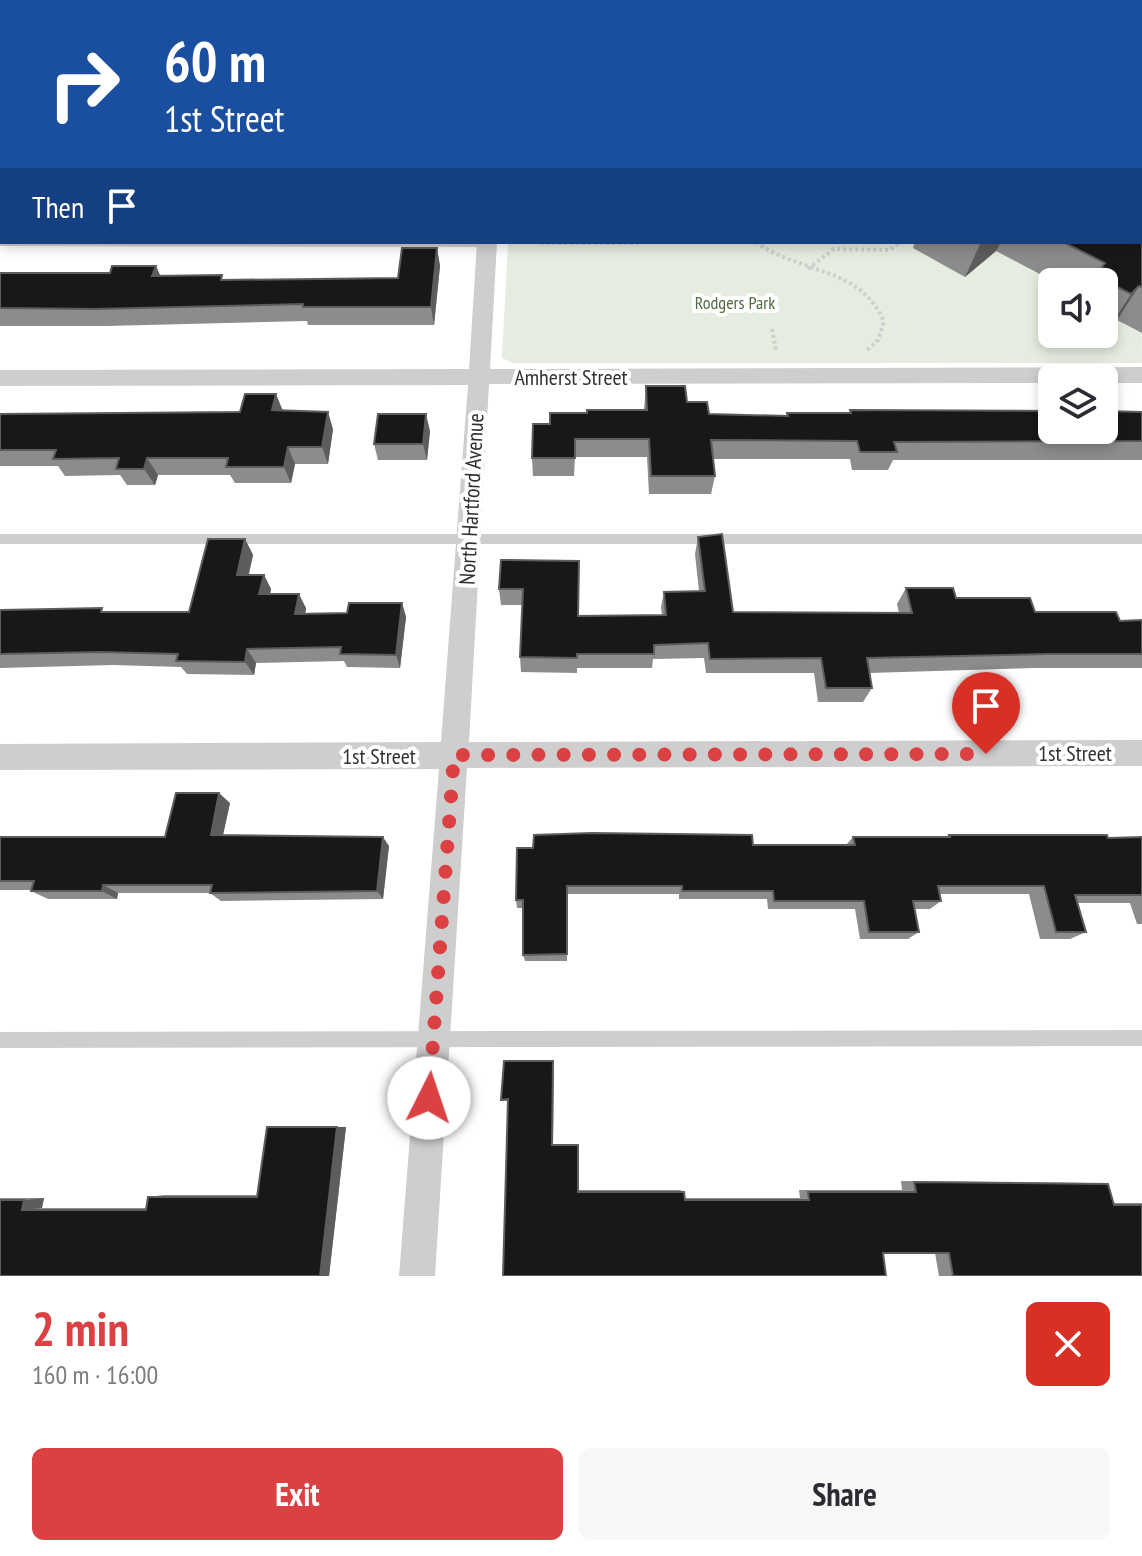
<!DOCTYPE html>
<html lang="en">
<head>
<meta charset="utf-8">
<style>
  body { margin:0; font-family:"PT Sans Narrow",sans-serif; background:#f7f7f7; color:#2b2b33; height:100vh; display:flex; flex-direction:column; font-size:30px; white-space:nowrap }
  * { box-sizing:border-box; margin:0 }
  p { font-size:26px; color:#7c7c81 }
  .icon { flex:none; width:44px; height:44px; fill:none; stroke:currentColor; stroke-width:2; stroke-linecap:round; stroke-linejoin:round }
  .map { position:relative; height:1276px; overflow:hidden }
  .side { display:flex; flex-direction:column; background:#fff; flex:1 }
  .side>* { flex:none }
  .top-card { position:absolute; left:0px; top:0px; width:1142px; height:244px; box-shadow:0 4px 12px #0003; background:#1a4fa0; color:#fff; overflow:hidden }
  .buttons { position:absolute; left:1038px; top:268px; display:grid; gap:16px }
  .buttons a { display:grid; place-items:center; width:80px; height:80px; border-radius:12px; background:#fff; box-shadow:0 4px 12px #0003; font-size:40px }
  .pin { position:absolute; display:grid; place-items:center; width:68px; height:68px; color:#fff; margin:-82px -34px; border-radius:50% 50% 50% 0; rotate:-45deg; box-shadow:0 0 8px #0007 }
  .pin .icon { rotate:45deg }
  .me { position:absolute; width:88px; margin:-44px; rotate:4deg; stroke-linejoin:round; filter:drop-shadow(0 0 6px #0008) }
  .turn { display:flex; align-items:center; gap:28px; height:168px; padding:0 32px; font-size:36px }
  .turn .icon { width:104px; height:104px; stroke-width:2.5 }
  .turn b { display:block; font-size:56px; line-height:68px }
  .then { display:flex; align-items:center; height:76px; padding:0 32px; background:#0003; gap:16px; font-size:30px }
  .round { display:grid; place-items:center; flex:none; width:84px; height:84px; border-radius:12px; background:#f7f7f7 }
  .summary { display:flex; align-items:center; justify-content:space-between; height:136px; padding:0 32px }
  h1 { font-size:48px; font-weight:600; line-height:60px; color:#db4143 }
  .button { display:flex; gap:16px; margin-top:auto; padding:16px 32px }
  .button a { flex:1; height:92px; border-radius:12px; background:#db4143; color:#fff; font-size:32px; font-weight:600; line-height:92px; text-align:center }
  .button a+a { background:#f7f7f7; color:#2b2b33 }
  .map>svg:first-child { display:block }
  .green { fill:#e6ede0; fill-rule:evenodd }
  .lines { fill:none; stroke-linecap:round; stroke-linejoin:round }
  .path-far1 { stroke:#cecece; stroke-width:3; stroke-dasharray:3 3; stroke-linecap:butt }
  .path { stroke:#cecece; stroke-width:4; stroke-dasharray:3 3; stroke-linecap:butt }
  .lane { fill:#cecece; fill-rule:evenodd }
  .street { fill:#cecece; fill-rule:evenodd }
  .wall { fill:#8c8c8c }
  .shaded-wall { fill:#5d5d5d }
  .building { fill:#181818; stroke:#5d5d5d; stroke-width:2 }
  .route { stroke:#db4143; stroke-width:14; stroke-dasharray:0 25.2 }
  .labels { text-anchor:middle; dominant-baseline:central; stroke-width:8; stroke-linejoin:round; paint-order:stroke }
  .far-park-label { font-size:18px; fill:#526b41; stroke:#fff }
  .street-label { font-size:22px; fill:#313131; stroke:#fff }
</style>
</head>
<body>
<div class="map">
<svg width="1142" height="1276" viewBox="0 0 1142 1276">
  <rect width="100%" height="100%" fill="#fff"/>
  <path class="green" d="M0,0H1065L1066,2H2L0,130Z
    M1140,134L1142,363H513L502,358L508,242H1140ZM1052,282H1104V334H1052Z"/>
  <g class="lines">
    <path class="path-far1" d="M803,0L807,2
      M1004,0L1007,2
      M547,2L551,0"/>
    <path class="path" d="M756,242C800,274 861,266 884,322L878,340L866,351
      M540,243H638
      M808,269L834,249L890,250L900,242
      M772,329L776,351"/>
    <path class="lane" d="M1140,53H1142V57H1140Z
      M0,240L2,242H490L491,244L487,247L0,246Z
      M0,534H1142V544H0Z
      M1142,1030V1046L0,1048V1032Z"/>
    <path class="street" d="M1077,0H1093L1094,2H1078Z
      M1140,90H1142V104H1140Z
      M0,133H2V143H0Z
      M477,242H497L490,369L1142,367V383H1104V378H1052V383L489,384L469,742L1142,740V766L467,768L435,1276H399L439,769L0,770V744L441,742L468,385L0,386V370L469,369Z"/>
  </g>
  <path class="wall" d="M1133,0H1142V18L1140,15V2H1132Z
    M1142,230V333L1117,320L1109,328L1104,326V282H1055L996,251L965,277L913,248L915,242H1140Z
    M437,248L440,266L434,325H308L307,321L106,326H0V273H110L156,266L160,276L224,280L398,278Z
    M646,386L687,402L709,414L786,416L787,413H849L850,410L1142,412V460H893L888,470H852L850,459H713L715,476L711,494H649L647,457H575L574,476H533L532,458L550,424L587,413L644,410Z
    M283,411L333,429L328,464H295L291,483H235L230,475H158L155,485H127L120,475L65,476L58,466H0V414Z
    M430,431L427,460H378L374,444Z
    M698,537L733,612L899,613L897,604L906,588L1035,612L1120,621L1142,620V668H1034L869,673L872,688L863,702H818L814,673H706L704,658L653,659L652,668H577V673L521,672L520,657L522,605H501L499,589L501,560L578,616H662L661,607L664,592L699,591L695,554Z
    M245,539L253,555L249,575H264L271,589L270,594L306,608L305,614L347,613L402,603L406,617L400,668L347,667L344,661L256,663L254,675L187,674L181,667L113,665L0,668V610L189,612Z
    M230,803L223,835L389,846L383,899L221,901L210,893H118L117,899H48L31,891V890H0V837H165Z
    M949,835L1108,838L1142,837V924H1137L1130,903H1078L1086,932L1070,939H1040L1029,894H940L941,901L930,909H914L919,932L908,939H860L855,909H768L767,899H679V894H568L567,961H525L523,955V908H517L516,900L517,848L846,845L853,837H946Z
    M554,1064L553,1145L578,1190H680L684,1192L685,1198H800L799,1190H902L901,1181L1088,1183L1108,1184L1113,1203H1142V1276H939L935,1253H883L503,1276L508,1101H504L501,1100Z
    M346,1127L329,1276H0V1198H44L42,1208H146L148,1197L164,1195H257Z"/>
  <path class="shaded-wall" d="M981,242H1001L996,251L965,277Z
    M437,248L440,266L434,325L431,307Z
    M156,266L164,284L152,276Z
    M1139,286L1117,320L1109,328L1131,294Z
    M276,394L283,411L272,410Z
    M328,412L333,429L328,464L322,447Z
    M426,414L430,431L427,460L423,444Z
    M288,447L295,464L291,483L284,467Z
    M147,458L158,475L155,485L144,469Z
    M245,539L253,555L245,589L237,575Z
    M264,575L271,589L267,609L259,594Z
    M299,594L306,608L303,628L295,614Z
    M402,603L406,617L400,668L396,655Z
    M247,649L256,663L254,675L245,662Z
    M219,793L230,803L221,844L211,835Z
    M383,837L389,846L383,899L377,891Z
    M103,885L118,893L117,899L102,891Z
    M337,1127H346L329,1276H320Z
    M44,1198L42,1208L22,1210L24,1200Z"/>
  <path class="building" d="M1142,230V287L1139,286L1131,294L1102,279L1110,271L1102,267L1105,263L1063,242H1140V232Z
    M402,248H437L431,307H303V304L96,309L0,308V273H110L112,266H156L152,276L222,275L221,280L398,278Z
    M646,386H685L687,402H707L709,414L788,416L787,413H851L850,410L1052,411V430H1104V411L1142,412V441L894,442L897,452H860L857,441L711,440L715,476H651L649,439H575V458H532L533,424H550V413H587V410H647Z
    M245,394H276L272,410L328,412L322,447H288L284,467H226L228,458H147L144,469H116L119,458L53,459L56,450H0V414L240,412Z
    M378,414H426L423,444H374Z
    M722,534L733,612L912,613L906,588H953L956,598H1030L1035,612H1116L1120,621L1142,620V654H1048L867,658L872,688H826L821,658L710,659L708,643L654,645V654H577V658L520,657L523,589H499L501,560L579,561L578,616L666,615L664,592L705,591L698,537Z
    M208,539H245L237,575H264L259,594H299L295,614L347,613L349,603H402L396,655L340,654L341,647L247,649L245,662L176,661L178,654L101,652L0,654V610L102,608L101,612H189Z
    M176,793H219L211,835L383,837L377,891L210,893L212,885H103L102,891H31L34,881H0V837H165Z
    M592,833L752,835L753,845H855L853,837H950L949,835H1107L1108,838L1142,837V895H1075L1086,932H1056L1044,886H938L941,901H913L919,932H869L864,901H774L773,891H682V886H567V954L523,955V900H516L517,848H533L534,835Z
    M504,1061H553L552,1145H578V1192H684L685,1200H809L808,1192H916L914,1182L1108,1184L1114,1205H1142V1276H953L949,1253H883L886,1276H503L508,1099L501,1100Z
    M267,1127H337L320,1276H0V1200H24L22,1210H146L148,1197H257Z"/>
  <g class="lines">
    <path class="route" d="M429,1098L454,755L986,754"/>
  </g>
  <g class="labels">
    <g class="far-park-label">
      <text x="735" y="302">Rodgers Park</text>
    </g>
    <g class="street-label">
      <text x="571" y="377">Amherst Street</text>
      <text transform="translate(471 499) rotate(-87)">North Hartford Avenue</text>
      <text x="1075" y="753">1st Street</text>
      <text x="379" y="756">1st Street</text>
    </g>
  </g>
</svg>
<div class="buttons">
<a><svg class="icon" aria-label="sound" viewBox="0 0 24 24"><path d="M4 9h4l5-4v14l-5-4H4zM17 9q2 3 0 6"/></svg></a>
<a><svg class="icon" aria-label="layers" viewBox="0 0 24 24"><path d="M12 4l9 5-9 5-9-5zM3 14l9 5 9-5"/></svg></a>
</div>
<div class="pin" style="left:986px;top:754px;background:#d93025"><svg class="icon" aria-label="arrive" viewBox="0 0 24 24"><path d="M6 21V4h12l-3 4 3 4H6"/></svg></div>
<svg class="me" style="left:429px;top:1098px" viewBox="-20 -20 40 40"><circle r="19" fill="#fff"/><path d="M0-13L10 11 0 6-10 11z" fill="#db4143"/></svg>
<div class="top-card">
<div class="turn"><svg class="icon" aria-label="right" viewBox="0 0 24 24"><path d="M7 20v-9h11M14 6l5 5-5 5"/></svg><div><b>60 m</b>1st Street</div></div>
<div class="then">Then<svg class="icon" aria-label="arrive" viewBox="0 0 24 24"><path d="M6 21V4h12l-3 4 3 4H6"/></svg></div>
</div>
</div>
<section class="side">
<div class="summary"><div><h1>2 min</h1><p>160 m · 16:00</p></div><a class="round" style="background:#d93025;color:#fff"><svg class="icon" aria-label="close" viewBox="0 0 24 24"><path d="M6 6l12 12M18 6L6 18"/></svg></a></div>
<div class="button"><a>Exit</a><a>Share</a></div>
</section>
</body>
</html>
